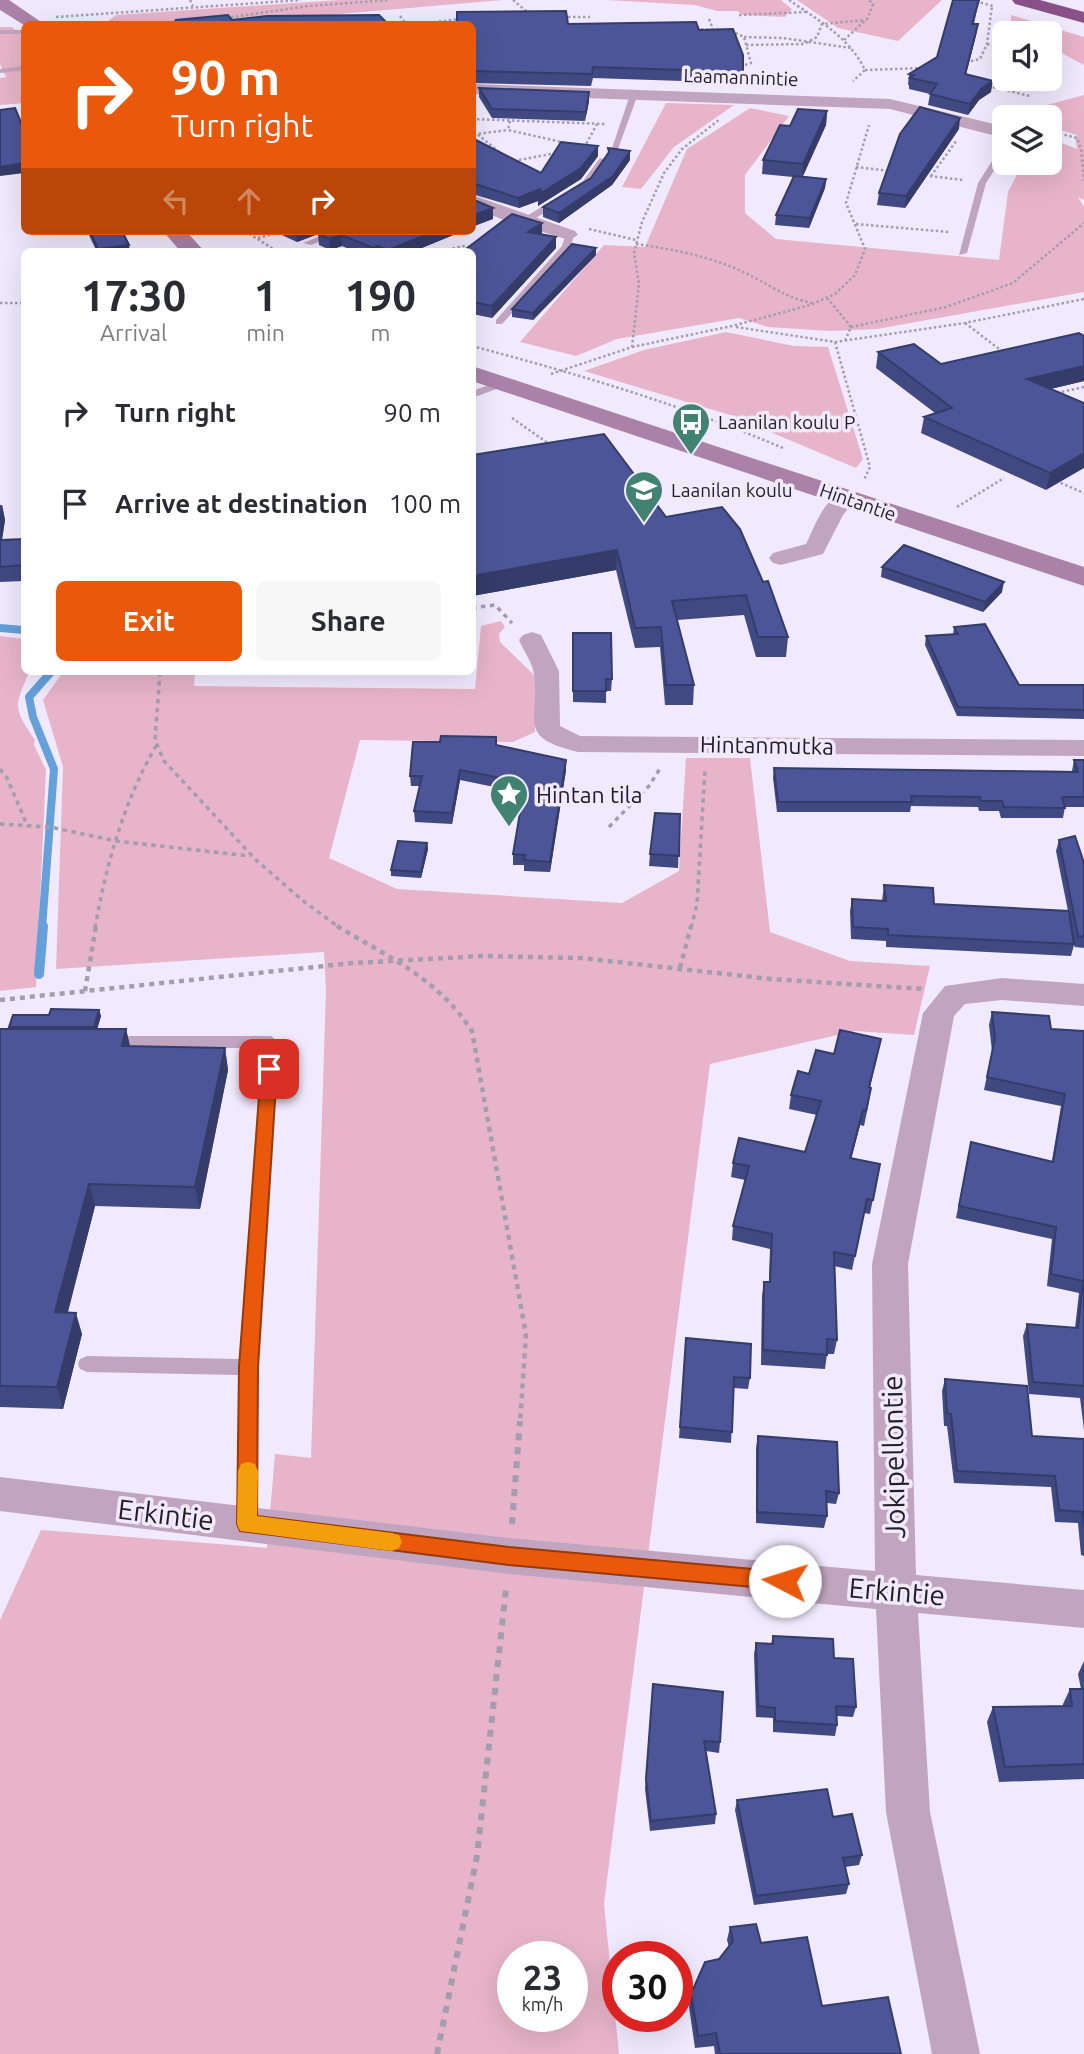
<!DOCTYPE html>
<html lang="en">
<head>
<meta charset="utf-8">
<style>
  body { margin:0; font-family:Ubuntu,sans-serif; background:#f7f7f7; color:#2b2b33; height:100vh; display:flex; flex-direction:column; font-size:26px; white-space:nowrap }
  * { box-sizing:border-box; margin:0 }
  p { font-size:23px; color:#7c7c81 }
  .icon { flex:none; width:38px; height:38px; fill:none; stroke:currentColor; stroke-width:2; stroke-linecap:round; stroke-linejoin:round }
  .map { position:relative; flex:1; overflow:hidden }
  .side { position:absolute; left:21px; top:248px; width:455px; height:427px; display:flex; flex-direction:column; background:#fff; border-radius:10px; box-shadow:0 7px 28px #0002 }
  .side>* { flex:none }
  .top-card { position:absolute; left:21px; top:21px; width:455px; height:214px; border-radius:10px; box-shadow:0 7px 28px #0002; background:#ea580c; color:#fff; overflow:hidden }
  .buttons { position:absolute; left:992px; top:21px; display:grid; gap:14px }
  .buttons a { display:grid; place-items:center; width:70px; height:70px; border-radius:10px; background:#fff; box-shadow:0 7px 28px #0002; font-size:35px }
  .speed { position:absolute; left:497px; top:1941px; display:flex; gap:14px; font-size:35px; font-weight:700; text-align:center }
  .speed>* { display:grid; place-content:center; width:91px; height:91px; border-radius:50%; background:#fff; box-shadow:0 7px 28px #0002; line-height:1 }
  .speed small { font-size:18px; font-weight:400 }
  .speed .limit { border:10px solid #d22; background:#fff; color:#111 }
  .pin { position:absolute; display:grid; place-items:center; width:60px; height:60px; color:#fff; margin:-30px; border-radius:14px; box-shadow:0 4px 10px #0006 }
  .me { position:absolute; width:77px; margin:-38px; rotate:275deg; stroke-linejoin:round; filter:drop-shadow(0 0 5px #0008) }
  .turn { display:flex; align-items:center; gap:24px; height:147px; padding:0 35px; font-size:32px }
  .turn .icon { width:91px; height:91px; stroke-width:2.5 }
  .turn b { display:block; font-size:49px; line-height:60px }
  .lanes { display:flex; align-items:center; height:66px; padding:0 35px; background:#0003; justify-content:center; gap:35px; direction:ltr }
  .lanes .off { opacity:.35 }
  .eta { display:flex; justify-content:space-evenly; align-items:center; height:119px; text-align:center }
  .eta b { font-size:42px; font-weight:700; line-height:49px }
  .primary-button { display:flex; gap:14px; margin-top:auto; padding:14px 35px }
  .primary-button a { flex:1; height:80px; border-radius:10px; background:#ea580c; color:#fff; font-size:28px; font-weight:700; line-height:80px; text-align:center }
  .primary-button a+a { background:#f7f7f7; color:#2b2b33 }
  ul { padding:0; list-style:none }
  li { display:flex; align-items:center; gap:21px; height:91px; padding:0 35px }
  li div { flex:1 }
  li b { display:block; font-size:26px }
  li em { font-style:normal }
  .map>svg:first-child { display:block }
  .green { fill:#e8b4c9; fill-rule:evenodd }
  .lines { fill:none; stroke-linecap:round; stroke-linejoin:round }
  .stream-far1 { stroke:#65a0db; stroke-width:8 }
  .stream { stroke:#65a0db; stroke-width:10 }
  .path-far3 { stroke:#a39dad; stroke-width:2.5; stroke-dasharray:2.5 2.5; stroke-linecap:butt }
  .path-far2 { stroke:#a39dad; stroke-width:3.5; stroke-dasharray:4.5 4.5; stroke-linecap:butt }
  .path-far1 { stroke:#a39dad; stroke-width:4.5; stroke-dasharray:5 5; stroke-linecap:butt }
  .path { stroke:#a39dad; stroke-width:6; stroke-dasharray:7 7; stroke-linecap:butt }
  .lane { fill:#c1a5c0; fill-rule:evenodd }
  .street { fill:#c1a5c0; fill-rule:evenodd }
  .secondary { fill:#aa82a9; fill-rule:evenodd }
  .highway { fill:#8a5189; fill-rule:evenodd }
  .wall { fill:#414983 }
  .shaded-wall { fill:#353c6a }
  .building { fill:#4c5598; stroke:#353c6a; stroke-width:2 }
  .route { fill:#ea580c; stroke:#983908; stroke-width:2 }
  .slow { fill:#f59e0b }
  .labels { text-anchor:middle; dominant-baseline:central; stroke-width:7; stroke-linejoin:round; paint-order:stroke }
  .far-street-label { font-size:19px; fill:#211e25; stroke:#f1eafe }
  .far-poi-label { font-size:19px; fill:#211e25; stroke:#f1eafe; text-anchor:start }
  .street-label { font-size:23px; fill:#211e25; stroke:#f1eafe }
  .poi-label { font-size:23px; fill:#211e25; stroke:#f1eafe; text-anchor:start }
  .near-street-label { font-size:28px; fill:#211e25; stroke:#f1eafe }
</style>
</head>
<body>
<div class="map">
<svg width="1084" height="2054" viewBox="0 0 1084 2054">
  <rect width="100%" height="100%" fill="#f1eafe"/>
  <path class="green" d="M339,0H503L256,21L104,24L116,15Z
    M606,0H781L792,9L785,17L743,15L737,11H717L695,5Z
    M797,0H942L898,41L838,28Z
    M1011,15L1084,37V65L1058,51L1050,42V33H1027L1011,27Z
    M0,27H12L24,38V103L0,105V78L6,77L0,64Z
    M1084,95V200L1078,197L1084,207V292L877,329L830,331L768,327L739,318L617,339L576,356L520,342L604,245L645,247L687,149L750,108L789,116L745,175V213L776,239L999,260L1008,192L1023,163H1050V142L1057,141L1077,149L1075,138L1077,135L1050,127V117L1006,116Z
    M666,103L734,105L674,147L641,189L622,187Z
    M726,332L794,346L828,347L863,459L856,468L730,415L584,371L644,350Z
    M501,621L505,627L499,634L500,642L533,674L535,680V732L513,742L360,740L329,858L397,889L622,903L679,871L686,758H750L770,932L850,961L930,966L914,1035L855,1031L710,1064L604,1904L619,2054H0V1620L41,1530L267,1548L275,1454L311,1458L326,990L324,952L56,969L63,767L43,700L63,672H195L194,686L475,689L481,626ZM513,1956H572V2016H513Z
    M0,636L24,639V672H29C14,708 13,707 35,740L34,745L46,770L36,987L0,991Z"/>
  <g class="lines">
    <path class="stream-far1" d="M0,628L24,630
      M42,928L54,769L33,717L29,697L51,672"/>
    <path class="stream" d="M39,974L43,926"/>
    <path class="path-far3" d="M190,0L193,6
      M513,0L531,15
      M789,0C818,20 849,37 865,70L853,81
      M971,0L993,6
      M739,15L806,12
      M400,16L406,24
      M56,17L301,0
      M563,17H590
      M226,18L308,6L389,0
      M709,19L713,29
      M165,24L179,23
      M387,24L404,22
      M419,24L460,19
      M696,29L722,30
      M731,31L744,37L751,63L739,67
      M744,37L783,38L851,48
      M844,40L868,18L873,4L869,0
      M987,44L1004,49
      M746,45L804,44L817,37L822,24L865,20
      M966,62L980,59L987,44L992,6
      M865,70L923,68
      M988,86L1030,96
      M472,119L605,124
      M510,121L508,130L566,143
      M1050,131L1077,138L1081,149L1084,181
      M584,148L597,124
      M499,152L477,134L508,130
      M514,161L556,153
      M856,167L890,171
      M930,176L963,180
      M931,176L957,140
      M856,224L949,232
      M589,229L636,240
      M245,231L278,252
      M258,238L284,231
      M636,244C678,250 719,258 757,279C778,290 788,298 812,303
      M438,252L463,246L472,249
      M827,298L851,327L845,341
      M0,303H24
      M965,323L1003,352
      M736,327L835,342L965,323L1084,299
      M851,327L946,307L1013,283L1084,223
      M835,342L870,467L864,480
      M472,346C578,374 682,405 783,448
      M632,347L732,326L810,305L835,294L855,275L865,249L846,203L869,125
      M551,374L632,347L639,284L634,253L642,222L664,173L682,149L720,119
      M1057,393L1084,387
      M512,418L552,446
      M1056,481L1084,493
      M957,507L1004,478"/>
    <path class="path-far2" d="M472,608L495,605L512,623
      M160,672L155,740L164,761L256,860L302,900L340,928
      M0,769L7,778L28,827
      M0,824L50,827L116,841L250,856
      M609,827L649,786L661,767
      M95,928C106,865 124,801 156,746
      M691,928L697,904L705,769"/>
    <path class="path-far1" d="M337,926C390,958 437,978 472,1031L526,1335L520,1423
      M680,968L691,926
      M85,991L96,926
      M0,1000L353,963L484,956L581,958L771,979L924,989"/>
    <path class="path" d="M512,1524L520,1421
      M437,2054L477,1856L506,1589"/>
    <path class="lane" d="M0,30H24V34H0Z
      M24,66V70L0,73V69Z
      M631,92L638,94L618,149L611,151Z
      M1001,147H1004V155L986,183L967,253L959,255L978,183Z
      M600,158L607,160L589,185L528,223H522V219L583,181Z
      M333,231H347L311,245L303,243Z
      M566,233L574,235L570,249L502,324H496V320L562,246Z
      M503,380L508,383L507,385L472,398V391Z
      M110,1036H271L279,1042L257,1367V1524L254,1530L247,1533L240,1530L237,1524L239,1375L87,1372L80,1369L78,1364L80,1359L87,1356L239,1359L263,1048H110L102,1042Z"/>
    <path class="street" d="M472,84L890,99L990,123L1004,128V138L890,109L472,94Z
      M472,195L575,231L578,235L569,240L506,221L472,207Z
      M846,491L854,493L857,498L843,515L823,554L781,565L773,563L769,558L773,553L806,544C815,526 824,497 846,491Z
      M532,632L541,635L559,671L560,726L580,736L1084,740V756L578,752C516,737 540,723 534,675C533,663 524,652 519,640L523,635Z
      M1002,978L1084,984V1006L1002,1000L965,1004L954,1016L908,1264L916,1575L1084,1590V1628L918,1613L930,1812L980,2054H932L886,1812L876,1609L509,1574L0,1511V1477L509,1538L875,1571L872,1264L923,1013L945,986Z"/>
    <path class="secondary" d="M0,0H9L44,24L24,25L0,10Z
      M163,231H186L205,252H181Z
      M472,366L1084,567V586L472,381Z"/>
    <path class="highway" d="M1012,0H1040L1084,12V23L1015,4Z"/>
  </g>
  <path class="wall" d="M979,0L974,24H978L976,35L966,75L991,92L979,100L968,115L928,105L930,94L909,89V85H908L909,74L937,57Z
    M472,24H568L699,30L743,72L742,83L593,78L591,86L472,83Z
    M479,88L589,101L585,121L492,118L479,97Z
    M827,111L826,125L803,176L826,179L825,188L809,228L775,225L776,215L793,177L762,174L763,160L790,126Z
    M959,129L905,208L877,205L879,193Z
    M472,138L541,173L598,156L581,179L538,206V201L519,208L472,194Z
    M608,148L630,151V160L612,185L559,223L543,217V207L591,178L608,155Z
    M87,231H122L130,252H97Z
    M273,231H463L412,252H356L342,246L330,250L319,245L318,234L297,242Z
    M542,234L556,237V248L492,318L472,314V252Z
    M596,255L533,320L512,317V309Z
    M1084,336V381L1051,389L1084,403L1046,490L921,433L924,417L935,413L876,368L878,352L941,364Z
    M0,505H2L5,520L2,540L24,539V581L0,582Z
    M666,517L763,582L788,637L786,657H756L744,615L677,620L694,685L693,705H665L660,647L635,648L616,570L472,596Z
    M882,567L1002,592L983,612L881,577Z
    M954,627L1019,685H1084V719L957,716L925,645L926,636L953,635Z
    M573,633L612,679L611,691H606V703L573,702Z
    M496,745L566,770L550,872L524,871V865H513V854L524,793L460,780L452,824L415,822L414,811L420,786H411L410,776Z
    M1074,760H1084V807H1065L1063,818H1001L999,811H979L978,807L911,806L910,812H777L773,778L774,768L1072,771Z
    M680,814L678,868L649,866L650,854Z
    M1059,840L1084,863V948L1075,947L1074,945L1071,956L886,947V941L851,939L850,911L852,899L882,901L884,885L934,904L1068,911L1056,851Z
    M427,843L428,849L421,878L391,876V870Z
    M99,1010L101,1016L97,1029H126L130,1046L225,1048L228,1070L200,1209L95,1206L68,1312L82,1334L63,1409L0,1407V1029H9V1027L49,1015Z
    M992,1012L1051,1029L1084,1031V1430L1080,1398L1029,1394L1023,1336L1027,1324L1075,1328L1079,1293L1047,1286L1052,1239L956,1218L971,1142L1052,1161L1061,1106L984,1090L992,1051L989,1025Z
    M878,1053L870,1087L869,1102L864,1126L860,1125L851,1158L880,1164L870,1214L864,1213L852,1270L834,1266L837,1340L834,1354H827L825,1369L761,1365L762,1296L764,1282H769L770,1249L732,1240L733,1226L745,1180L731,1177L733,1163L805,1152L817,1115L789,1109L791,1095L809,1074L834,1054Z
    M686,1338L750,1378L748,1389L734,1388L731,1443L679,1438Z
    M945,1379L1032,1436L1084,1439V1556L1081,1555L1078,1523L1055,1522L1051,1487L954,1483L947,1426H944L942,1391Z
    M758,1436L839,1493L836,1504L827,1503V1516L824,1528L756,1523V1448Z
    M773,1636L834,1658L856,1707L853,1717L837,1716V1725L835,1736L773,1732V1718L756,1717L754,1654L756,1643L771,1644Z
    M1084,1661V1779L999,1782L987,1722L993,1707L1063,1706V1704L1070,1689H1081L1078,1674Z
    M653,1684L720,1742L719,1753L706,1751L716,1814L715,1824L650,1831L645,1789Z
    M737,1800L833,1817L862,1855L859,1865L845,1867L849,1884L846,1894L754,1905L735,1810Z
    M730,1927L761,1943L822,2006L901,2054H715L714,2046L695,2048L689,2007L691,1994L729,1947L727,1940Z"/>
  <path class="shaded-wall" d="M978,24L976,35L963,85L965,74Z
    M993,81L991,92L979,100L968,115L970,104L981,89Z
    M589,92V101L585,121L586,112Z
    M827,111L826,125L802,178L803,164Z
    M960,118L959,129L905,208L906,196Z
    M598,146V156L581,179L538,206V201L519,208L518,198L540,189V194Z
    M630,151V160L612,185L559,223V213Z
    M24,163V173L0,176V167Z
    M826,179L825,188L809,228L810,218Z
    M493,208V219L472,227V216Z
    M542,223V234L528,232Z
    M296,231H326L297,242Z
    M436,231H463L412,252H388V250Z
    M341,235L342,246L330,250L329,239Z
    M556,237V248L492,318V306Z
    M129,245L130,252H99L98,249Z
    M378,246L379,252H373V248Z
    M596,248V255L533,320V313Z
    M1084,366V381L1024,395L1027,379Z
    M1084,453V468L1046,490L1050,473Z
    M2,505L5,520L0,551V515Z
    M617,550L616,570L472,596V576Z
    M1004,582L1002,592L983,612L985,602Z
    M566,760V770L550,872V862Z
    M460,770V780L452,824V813Z
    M427,843L428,849L421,878V872Z
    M99,1010L101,1016L96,1033L94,1027Z
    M126,1029L131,1051L122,1046Z
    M881,1039L878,1053L866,1102L869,1087Z
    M225,1048L228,1070L200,1209L195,1187Z
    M863,1110L860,1125L848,1172L850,1158Z
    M89,1184L95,1206L62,1334L55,1312Z
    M76,1313L82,1334L63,1409L57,1387Z"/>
  <path class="building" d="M953,0H979L972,24H978L965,74L993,81L981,89L970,104L930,94L937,84L910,78L914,75L909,74L937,57Z
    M566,11L568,24L696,22L699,30L733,29L743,55V72L593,67L592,74L472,71V24H457V12Z
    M228,15L232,20L267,16L379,15L388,24H173L176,20Z
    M479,88L589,92L586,112L492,109Z
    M920,107L960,118L906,196L879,193L900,134Z
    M15,108L24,130V163L0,167V110Z
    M798,109L827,111L803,164L763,160L780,125L790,126Z
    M472,138L541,173L561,142L598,146L581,168L538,195L542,192L540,189L518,198L472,183Z
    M608,148L630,151L613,176L559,213L543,207L591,178L609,152Z
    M794,176L826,179L810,218L776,215Z
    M472,199L493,208L472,216Z
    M512,214L542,223L528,232L556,237L492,306L472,302V252H462Z
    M90,231H122L129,245L98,249Z
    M325,231H436L388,250L378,246L373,248L341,235L329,239L318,234Z
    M572,244L596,248L533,313L512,309Z
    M1079,333L1084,336V366L1027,379L1084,403V453L1050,473L924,417L952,408L878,352L914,344L941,364Z
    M604,434L666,517L722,507L740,529L763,582L768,581L788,637H758L746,595L672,601L694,685H666L661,627L635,628L617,550L472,576V455Z
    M24,539V565L0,567V540Z
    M904,545L1004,582L985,602L882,567Z
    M985,624L1019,685H1084V710L958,707L926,636L958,634L954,627Z
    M573,633H611L612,679H606V691H573Z
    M441,736L496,737V745L566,760L550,862L524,860L525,855L513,854L525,783L460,770L452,813L414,811L422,776H410L413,742H440Z
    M1074,760H1084V797H1062L1065,808L1004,807L1002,801H981L980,797L911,796L912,802H778L774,768L1078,772Z
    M655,813L680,814L679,856L650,854Z
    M1075,836L1084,863V937L1078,936L1059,840Z
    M398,841L427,843L421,872L391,870Z
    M884,885L933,888L934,904L1069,911L1074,944L888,935V929L853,927L852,899L886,901Z
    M51,1009L99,1010L94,1027H9L13,1015H49Z
    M992,1012L1049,1016L1051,1029L1084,1031V1386L1033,1382L1027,1324L1078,1328L1083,1281L1051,1274L1056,1227L959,1206L971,1142L1053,1162L1065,1094L987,1077L995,1038Z
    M0,1029H126L122,1046L225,1048L195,1187L89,1184L55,1312L76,1313L57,1387L0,1386Z
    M840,1030L881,1039L869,1087L871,1088L866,1111L863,1110L850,1158L880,1164L873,1200L867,1199L855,1256L834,1252L837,1340L827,1339V1355L763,1350L764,1282H770L772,1234L733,1226L749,1166L733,1163L739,1138L805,1152L821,1101L791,1095L798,1071L809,1074L816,1050L834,1054Z
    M686,1338L751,1344L750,1378L734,1377L732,1432L680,1427Z
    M945,1379L1027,1386L1032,1436L1084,1439V1526L1082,1512L1059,1510L1055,1476L957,1471L951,1414L947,1413Z
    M758,1436L837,1442L839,1493L826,1491L827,1516L757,1512Z
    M773,1636L833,1639L834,1658L853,1659L856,1707L836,1706L837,1725L775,1721V1708L758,1706L756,1643L773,1644Z
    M653,1684L723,1692L720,1742L704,1741L716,1814L651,1821L646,1779Z
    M1070,1689H1084V1764L1005,1767L993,1707L1072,1706Z
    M827,1789L833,1817L852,1814L862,1855L843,1858L849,1884L756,1896L737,1800Z
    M756,1924L761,1943L807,1937L822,2006L888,1997L901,2054H720L716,2033L698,2036L691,1994L705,1962L719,1959L733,1941L730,1927Z"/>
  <path class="route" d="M269,1063L277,1069L258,1367L257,1516L509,1547L785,1572L793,1574L796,1581L793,1588L785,1590L509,1565L240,1531L237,1524L239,1367L261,1069Z"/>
  <path class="slow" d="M248,1462L255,1464L258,1471L257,1516L392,1533L399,1535L402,1542L399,1548L392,1551L240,1531L237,1524L238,1471L241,1464Z"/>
  <defs>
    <symbol id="bus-pin" viewBox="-11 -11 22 30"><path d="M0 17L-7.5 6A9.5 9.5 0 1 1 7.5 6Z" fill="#428270" stroke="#f1eafe"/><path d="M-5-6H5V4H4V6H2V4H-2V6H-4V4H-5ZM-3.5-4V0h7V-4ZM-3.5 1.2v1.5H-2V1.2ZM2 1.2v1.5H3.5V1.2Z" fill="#fff"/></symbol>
    <symbol id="school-pin" viewBox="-11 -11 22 30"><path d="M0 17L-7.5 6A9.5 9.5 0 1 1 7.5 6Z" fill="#428270" stroke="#f1eafe"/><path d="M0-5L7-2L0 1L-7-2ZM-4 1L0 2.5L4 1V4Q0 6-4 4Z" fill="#fff"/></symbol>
    <symbol id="sight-pin" viewBox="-11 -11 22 30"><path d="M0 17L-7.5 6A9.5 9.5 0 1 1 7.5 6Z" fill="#428270" stroke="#f1eafe"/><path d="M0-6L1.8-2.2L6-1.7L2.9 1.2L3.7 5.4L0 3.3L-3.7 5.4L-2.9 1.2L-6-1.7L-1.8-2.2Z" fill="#fff"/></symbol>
  </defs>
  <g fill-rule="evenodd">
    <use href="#bus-pin" x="669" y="400" width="44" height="60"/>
    <use href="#school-pin" x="622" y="468" width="44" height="60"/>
    <use href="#sight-pin" x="487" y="772" width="44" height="60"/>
  </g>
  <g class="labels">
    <g class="far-street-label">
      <text transform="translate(741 77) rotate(2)">Laamannintie</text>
      <text transform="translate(858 502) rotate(19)">Hintantie</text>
    </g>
    <g class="far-poi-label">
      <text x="718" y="422">Laanilan koulu P</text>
      <text x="671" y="490">Laanilan koulu</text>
    </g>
    <g class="street-label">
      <text transform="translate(767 745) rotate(1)">Hintanmutka</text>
    </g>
    <g class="poi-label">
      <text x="536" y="794">Hintan tila</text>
    </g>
    <g class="near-street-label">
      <text transform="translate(893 1457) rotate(-91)">Jokipellontie</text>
      <text transform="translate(166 1514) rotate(7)">Erkintie</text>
      <text transform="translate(897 1591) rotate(5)">Erkintie</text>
    </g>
  </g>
</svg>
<div class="buttons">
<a><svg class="icon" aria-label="sound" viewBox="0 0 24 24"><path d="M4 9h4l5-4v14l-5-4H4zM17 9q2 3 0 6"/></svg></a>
<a><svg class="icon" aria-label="layers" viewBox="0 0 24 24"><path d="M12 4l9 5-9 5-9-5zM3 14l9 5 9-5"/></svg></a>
</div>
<div class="speed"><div>23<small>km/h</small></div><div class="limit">30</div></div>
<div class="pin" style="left:269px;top:1069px;background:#d93025"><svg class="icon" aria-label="arrive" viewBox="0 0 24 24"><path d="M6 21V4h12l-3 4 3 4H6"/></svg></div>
<svg class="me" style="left:785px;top:1581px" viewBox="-20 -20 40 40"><circle r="19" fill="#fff"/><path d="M0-13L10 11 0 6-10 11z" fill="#ea580c"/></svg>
<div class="top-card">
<div class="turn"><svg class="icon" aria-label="right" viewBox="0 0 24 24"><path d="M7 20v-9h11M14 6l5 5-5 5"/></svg><div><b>90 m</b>Turn right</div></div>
<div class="lanes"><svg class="icon off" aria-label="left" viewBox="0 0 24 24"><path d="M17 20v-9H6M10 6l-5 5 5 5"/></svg><svg class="icon off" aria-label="ahead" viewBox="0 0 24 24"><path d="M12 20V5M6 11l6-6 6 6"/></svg><svg class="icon" aria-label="right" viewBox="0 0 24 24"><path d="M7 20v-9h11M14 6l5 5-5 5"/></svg></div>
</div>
<section class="side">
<div class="eta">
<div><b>17:30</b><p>Arrival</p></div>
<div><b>1</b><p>min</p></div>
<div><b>190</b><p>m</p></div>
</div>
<ul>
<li><svg class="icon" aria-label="right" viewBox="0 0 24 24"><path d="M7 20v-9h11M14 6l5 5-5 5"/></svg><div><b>Turn right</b></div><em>90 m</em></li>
<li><svg class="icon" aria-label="arrive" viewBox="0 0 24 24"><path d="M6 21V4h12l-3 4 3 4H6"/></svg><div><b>Arrive at destination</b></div><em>100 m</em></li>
</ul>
<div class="primary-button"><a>Exit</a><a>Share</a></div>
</section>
</div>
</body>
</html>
